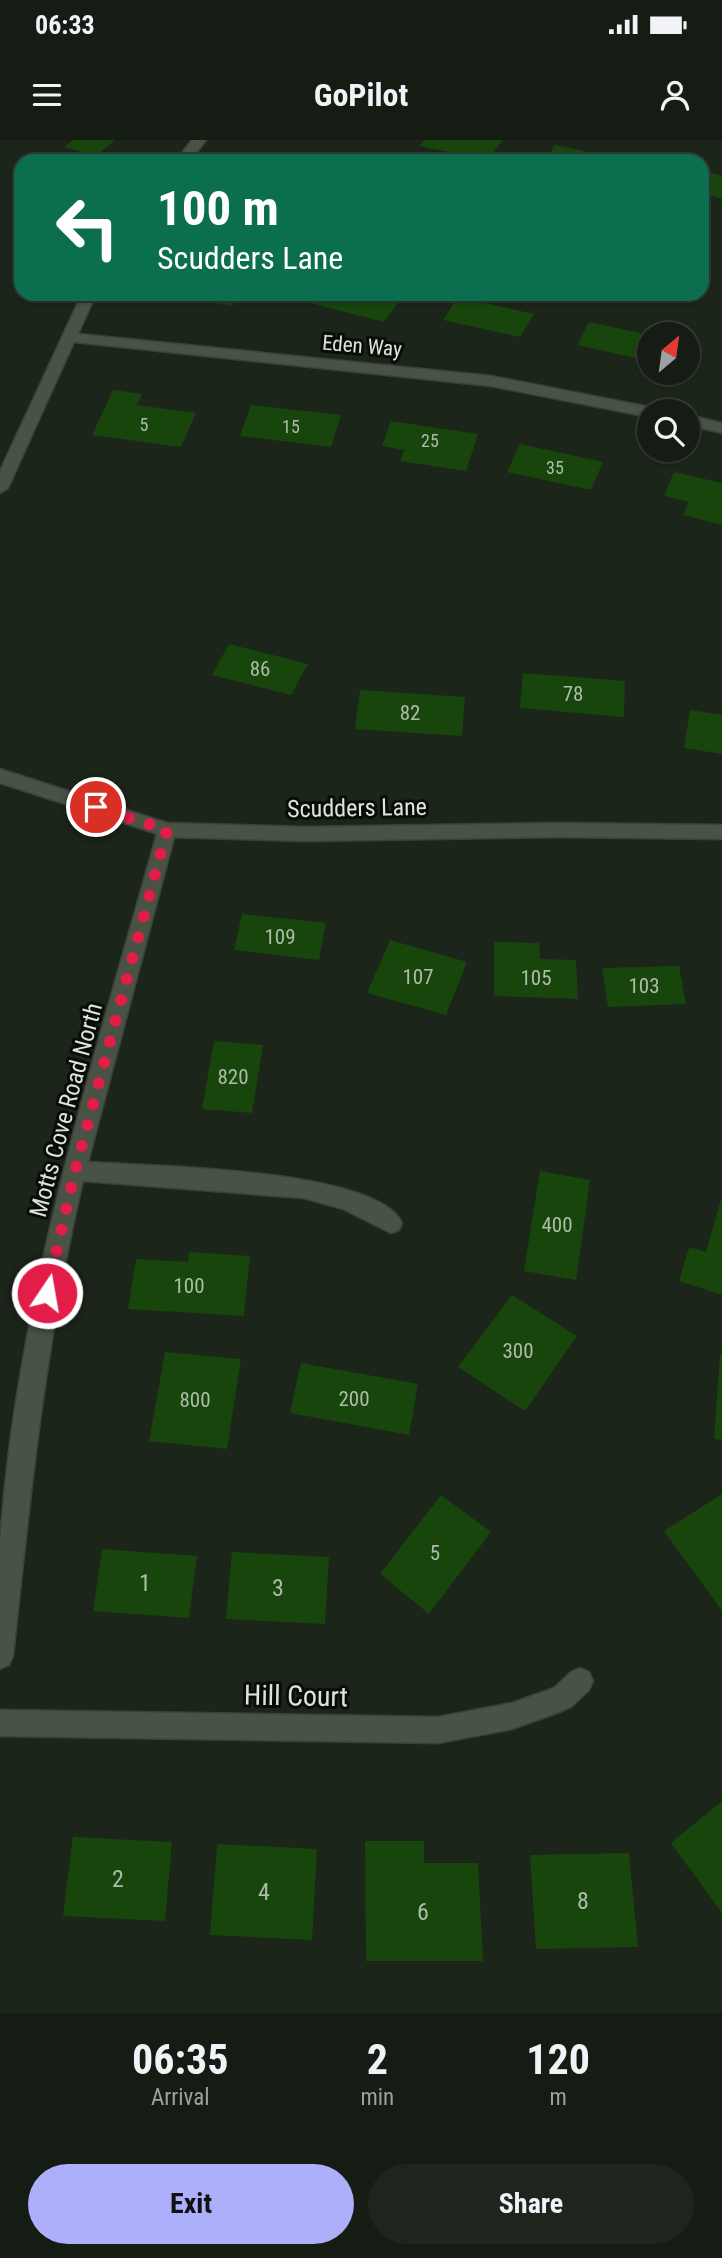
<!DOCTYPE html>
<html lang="en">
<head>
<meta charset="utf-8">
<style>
  body { margin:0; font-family:"Roboto Condensed",sans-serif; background:#1e251d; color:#f1f3f6; height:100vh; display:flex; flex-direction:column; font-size:26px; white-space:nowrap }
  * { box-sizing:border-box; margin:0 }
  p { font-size:23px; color:#9da1a0 }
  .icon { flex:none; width:38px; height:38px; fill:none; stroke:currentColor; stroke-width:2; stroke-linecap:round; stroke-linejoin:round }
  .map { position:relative; height:1873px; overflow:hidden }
  .drawer { display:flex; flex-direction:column; background:#151c14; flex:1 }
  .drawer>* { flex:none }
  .top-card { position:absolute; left:14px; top:14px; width:695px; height:147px; border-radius:21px; box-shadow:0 2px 5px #0004,0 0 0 2px #343a34; background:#0b6e4f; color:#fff; overflow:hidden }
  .needle { width:46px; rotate:29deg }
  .controls { position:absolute; left:637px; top:182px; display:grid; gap:14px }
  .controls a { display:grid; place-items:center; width:63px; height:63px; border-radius:50%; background:#151c14; box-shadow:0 2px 5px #0004,0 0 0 2px #343a34; font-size:35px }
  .pin { position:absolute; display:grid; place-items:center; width:60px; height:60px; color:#fff; margin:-30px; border:4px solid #fff; border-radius:50%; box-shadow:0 2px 7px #0007 }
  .me { position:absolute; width:77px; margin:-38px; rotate:12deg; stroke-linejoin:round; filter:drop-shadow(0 0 5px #0008) }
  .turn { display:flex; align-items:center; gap:24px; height:147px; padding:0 28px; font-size:32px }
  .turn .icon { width:91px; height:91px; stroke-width:2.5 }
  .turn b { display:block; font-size:49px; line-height:60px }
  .eta { display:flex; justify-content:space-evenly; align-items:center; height:119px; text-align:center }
  .eta b { font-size:42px; font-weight:700; line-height:49px }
  .cta { display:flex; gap:14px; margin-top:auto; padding:14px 28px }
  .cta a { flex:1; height:80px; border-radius:42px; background:#adaffb; color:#111; font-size:28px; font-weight:700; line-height:80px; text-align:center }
  .cta a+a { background:#1e251d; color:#f1f3f6 }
  .status { display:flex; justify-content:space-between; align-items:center; height:49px; padding:0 35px; background:#151c14; direction:ltr }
  .status svg { height:19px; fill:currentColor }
  header { display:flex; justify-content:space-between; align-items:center; height:91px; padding:0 28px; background:#151c14; font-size:32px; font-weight:700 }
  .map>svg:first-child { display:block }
  .building { fill:#17450c }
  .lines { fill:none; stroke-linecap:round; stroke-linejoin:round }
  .street-casing { stroke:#3a4139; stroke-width:3 }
  .secondary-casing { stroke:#3a4139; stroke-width:3 }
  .street { fill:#485245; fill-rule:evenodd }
  .secondary { fill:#485245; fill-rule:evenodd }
  .route { stroke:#e11d48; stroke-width:12; stroke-dasharray:0 21.6 }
  .labels { text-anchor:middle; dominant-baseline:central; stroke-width:6; stroke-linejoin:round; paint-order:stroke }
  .far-number-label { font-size:18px; fill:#acbca9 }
  .far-street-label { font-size:21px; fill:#dee4dd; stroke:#090d08 }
  .number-label { font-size:21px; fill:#acbca9 }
  .street-label { font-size:24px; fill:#dee4dd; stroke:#090d08 }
  .near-number-label { font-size:24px; fill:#acbca9 }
  .near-street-label { font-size:28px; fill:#dee4dd; stroke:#090d08 }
</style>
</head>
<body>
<div class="status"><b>06:33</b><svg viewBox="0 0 49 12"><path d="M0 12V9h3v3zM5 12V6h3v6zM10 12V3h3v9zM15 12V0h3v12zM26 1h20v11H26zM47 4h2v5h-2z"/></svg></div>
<header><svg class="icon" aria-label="menu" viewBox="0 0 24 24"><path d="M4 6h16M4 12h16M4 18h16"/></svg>GoPilot<svg class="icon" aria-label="person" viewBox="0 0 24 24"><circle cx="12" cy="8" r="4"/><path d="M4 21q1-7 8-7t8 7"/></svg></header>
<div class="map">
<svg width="722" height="1873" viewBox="0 0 722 1873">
  <rect width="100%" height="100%" fill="#1c251a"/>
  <path class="building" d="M73,0H115L96,16L64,7Z
    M424,0H502L489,20L420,6Z
    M555,5L627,20L626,21H545Z
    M706,31L722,36V59L702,53V36Z
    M158,154H238L232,166Z
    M317,154H378L400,160L384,182L310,163Z
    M458,157L534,174L520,197L443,180Z
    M589,182L649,195V221L577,205Z
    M113,250L142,254L137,265L196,273L181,307L92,295Z
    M251,265L341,275L331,307L240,296Z
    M391,281L478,294L466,331L400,321L404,310L382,306Z
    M520,304L603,322L591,350L507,332Z
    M674,332L722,343V385L683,375L689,362L664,356Z
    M229,504L308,524L291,555L212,535Z
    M523,533L625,541L624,577L520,568Z
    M360,550L465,557L462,596L355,589Z
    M690,570L722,575V614L684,608Z
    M242,774L326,783L319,820L234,810Z
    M390,800L467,822L446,875L367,853Z
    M494,802L539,803L540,819L576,820L578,859L494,856Z
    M679,826L686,864L608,867L602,828Z
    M214,901L263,905L252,973L202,969Z
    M540,1031L590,1040L576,1140L524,1131Z
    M722,1056V1155L679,1141L689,1107L706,1112Z
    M189,1112L250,1116L244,1176L128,1169L136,1119L188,1122Z
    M512,1155L577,1196L525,1271L458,1227Z
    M165,1212L241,1219L227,1309L149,1301Z
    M720,1214H722V1300L714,1299Z
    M301,1223L418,1244L409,1295L290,1273Z
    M722,1354V1471L664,1391Z
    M441,1355L491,1392L429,1474L380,1434Z
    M102,1409L197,1416L189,1478L93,1471Z
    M232,1412L329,1417L325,1484L226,1479Z
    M722,1661V1773L671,1703Z
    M73,1697L172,1702L165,1781L63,1776Z
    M365,1701H424V1723H478L483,1821H366Z
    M217,1704L317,1709L312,1800L210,1795Z
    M629,1713L638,1807L536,1809L530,1715Z"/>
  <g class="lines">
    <defs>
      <path id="street" d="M192,0H206L190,21H176Z
        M82,154H96L78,194L491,236L649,267L656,271H649V277L491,246L74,202L8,348L0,353V331Z
        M688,275L722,283V293L688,285Z
        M167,683L174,685L176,690L88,1022C146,1026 377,1028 402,1083L399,1090L391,1093L343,1069L304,1058L83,1041C46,1198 30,1356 13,1516L9,1525L0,1529C0,1487 0,1444 0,1402C17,1158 93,924 158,690L160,685Z
        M580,1528L589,1532L593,1541L589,1550L571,1567L562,1571L512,1589L438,1603L0,1596V1570L438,1577L512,1563L554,1548L571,1532Z"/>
      <path id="secondary" d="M0,629L167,683L305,687L561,683L722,685V699L561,697L305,701L167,697L0,643Z"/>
    </defs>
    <use href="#street" class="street-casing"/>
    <use href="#secondary" class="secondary-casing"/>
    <use href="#street" class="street"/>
    <use href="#secondary" class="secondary"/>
  </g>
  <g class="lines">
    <path class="route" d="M47,1153L75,1031L167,690L96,667"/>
  </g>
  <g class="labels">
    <g class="far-number-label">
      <text x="144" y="284">5</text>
      <text x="291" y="286">15</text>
      <text x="430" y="300">25</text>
      <text x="555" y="327">35</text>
    </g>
    <g class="far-street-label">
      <text transform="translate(362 206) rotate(5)">Eden Way</text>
    </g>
    <g class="number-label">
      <text x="260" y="529">86</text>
      <text x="573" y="554">78</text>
      <text x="410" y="573">82</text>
      <text x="280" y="797">109</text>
      <text x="418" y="837">107</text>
      <text x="536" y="838">105</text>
      <text x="644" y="846">103</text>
      <text x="233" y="937">820</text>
      <text x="557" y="1085">400</text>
      <text x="189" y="1146">100</text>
      <text x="518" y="1211">300</text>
      <text x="354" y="1259">200</text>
      <text x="195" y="1260">800</text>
      <text x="435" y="1413">5</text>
    </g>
    <g class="street-label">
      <text transform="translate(357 668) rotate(-1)">Scudders Lane</text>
      <text transform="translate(66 970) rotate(-75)">Motts Cove Road North</text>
    </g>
    <g class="near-number-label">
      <text x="145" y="1443">1</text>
      <text x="278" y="1448">3</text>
      <text x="118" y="1739">2</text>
      <text x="264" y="1752">4</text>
      <text x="583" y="1761">8</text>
      <text x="423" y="1772">6</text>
    </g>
    <g class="near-street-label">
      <text transform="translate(296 1556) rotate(1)">Hill Court</text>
    </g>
  </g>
</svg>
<div class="controls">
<a><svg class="needle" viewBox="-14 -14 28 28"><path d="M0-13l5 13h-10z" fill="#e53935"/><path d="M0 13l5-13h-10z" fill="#9da1a0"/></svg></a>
<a><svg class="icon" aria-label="search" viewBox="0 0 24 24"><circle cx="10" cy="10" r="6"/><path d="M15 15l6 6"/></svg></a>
</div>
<div class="pin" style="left:96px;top:667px;background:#d93025"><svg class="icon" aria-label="arrive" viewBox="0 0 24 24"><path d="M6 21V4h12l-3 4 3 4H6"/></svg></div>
<svg class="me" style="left:47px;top:1153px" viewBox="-20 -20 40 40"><circle r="17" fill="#e11d48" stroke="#fff" stroke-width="3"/><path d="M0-11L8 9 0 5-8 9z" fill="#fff"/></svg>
<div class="top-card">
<div class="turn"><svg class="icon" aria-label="left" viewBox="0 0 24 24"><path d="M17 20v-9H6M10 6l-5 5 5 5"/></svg><div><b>100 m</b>Scudders Lane</div></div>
</div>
</div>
<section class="drawer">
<div class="eta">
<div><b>06:35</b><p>Arrival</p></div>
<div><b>2</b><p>min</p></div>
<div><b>120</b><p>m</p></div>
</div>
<div class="cta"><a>Exit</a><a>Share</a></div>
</section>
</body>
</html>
